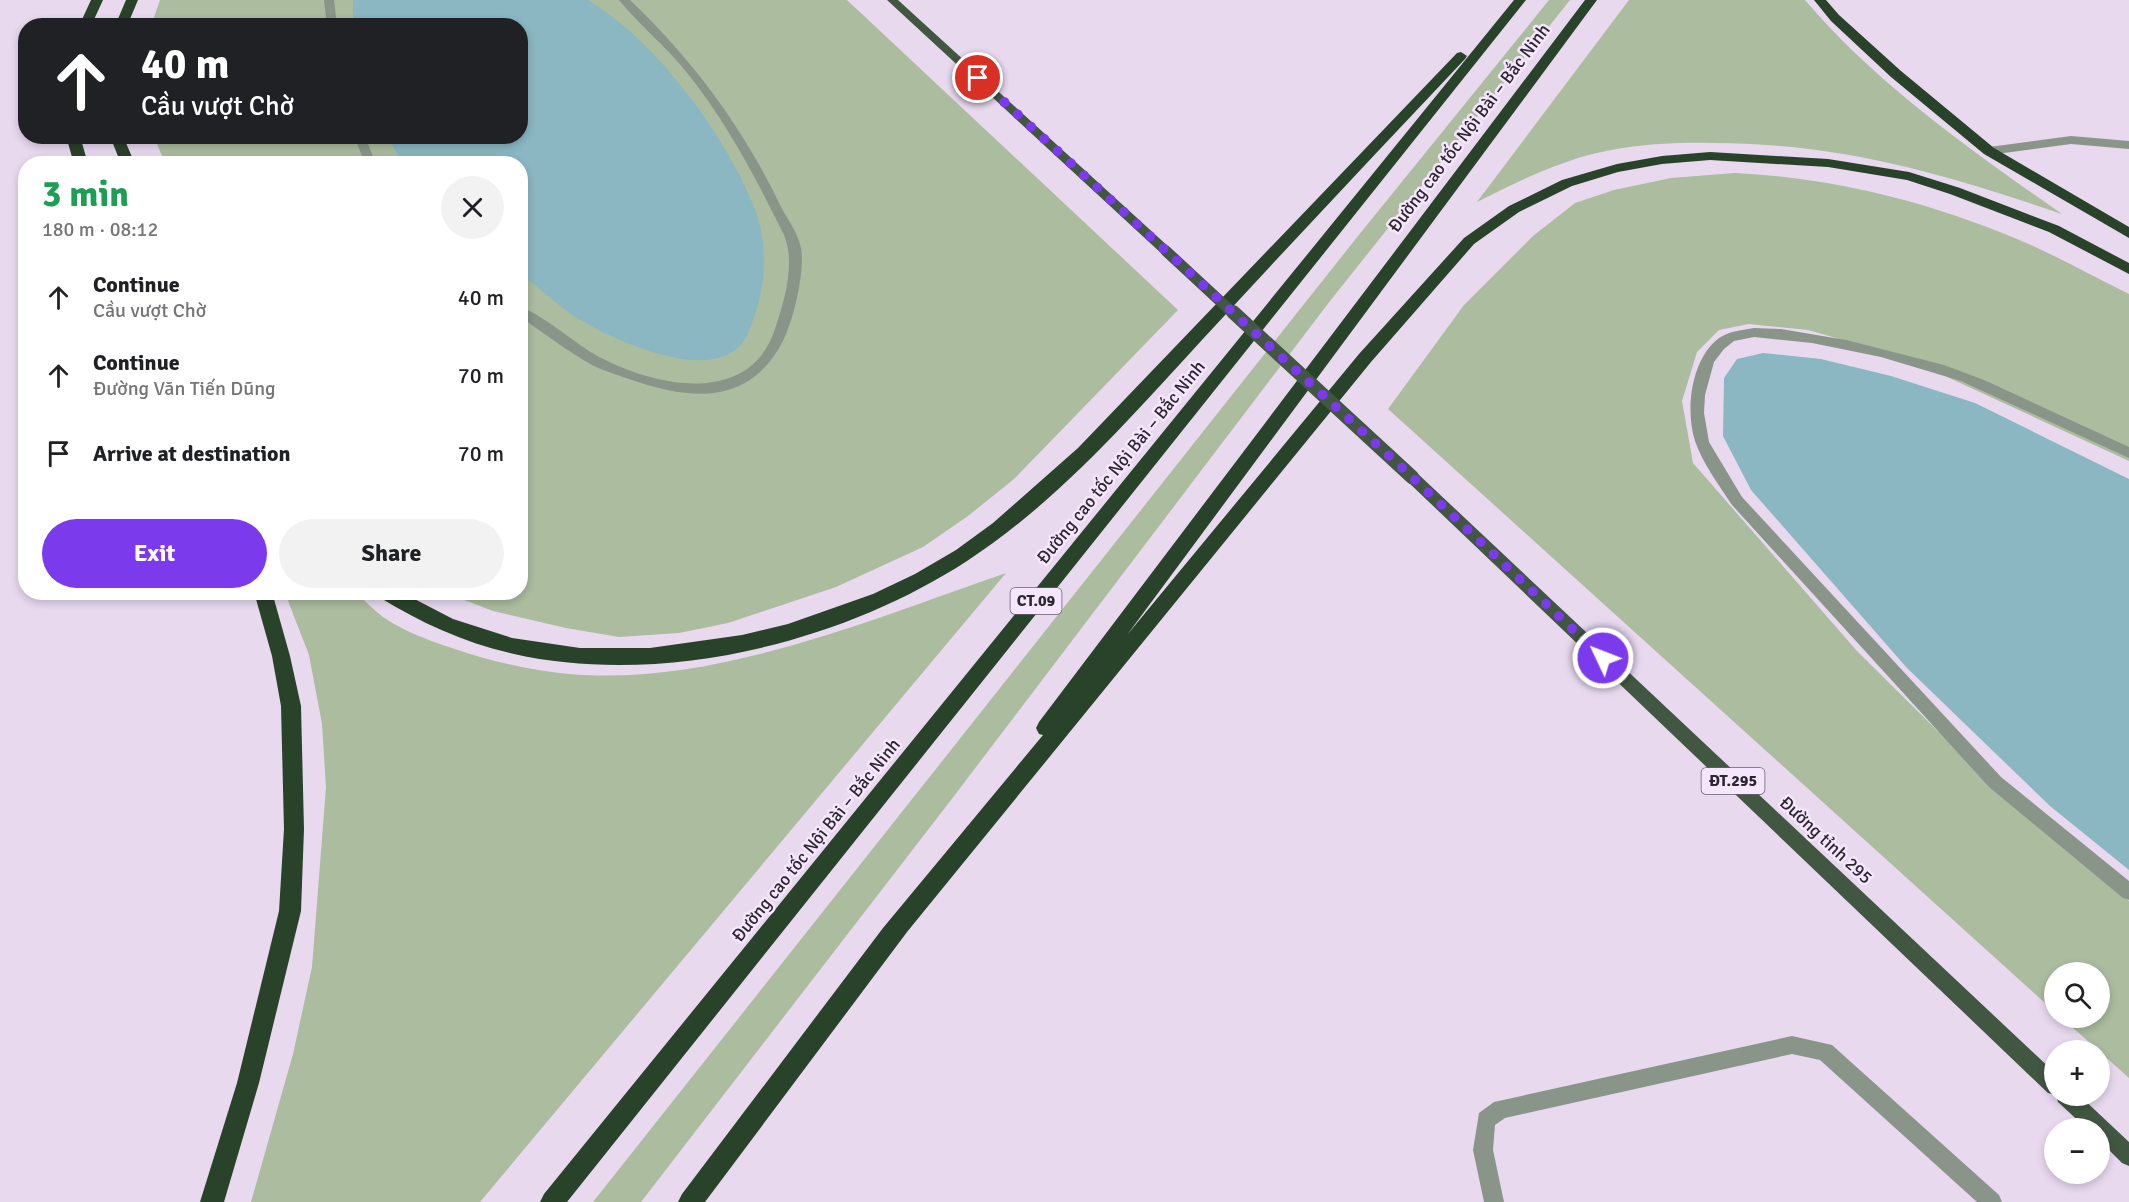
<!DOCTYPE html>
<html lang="en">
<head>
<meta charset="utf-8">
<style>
  body { margin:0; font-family:Signika,sans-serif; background:#f2f2f2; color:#202124; height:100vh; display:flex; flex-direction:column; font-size:22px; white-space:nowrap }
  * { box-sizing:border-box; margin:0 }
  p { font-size:20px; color:#757577 }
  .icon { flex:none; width:33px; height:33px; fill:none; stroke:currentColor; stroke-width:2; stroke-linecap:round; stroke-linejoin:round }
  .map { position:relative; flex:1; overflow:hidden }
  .drawer { position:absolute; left:18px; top:156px; width:510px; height:444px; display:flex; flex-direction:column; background:#fff; border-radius:24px; box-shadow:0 3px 9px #0003 }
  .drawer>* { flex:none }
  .banner { position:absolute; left:18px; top:18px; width:510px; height:126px; border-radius:24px; box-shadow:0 3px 9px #0003; background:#202124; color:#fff; overflow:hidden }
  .buttons { position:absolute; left:2044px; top:962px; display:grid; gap:12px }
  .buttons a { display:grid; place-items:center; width:66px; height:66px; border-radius:50%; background:#fff; box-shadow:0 3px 9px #0003; font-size:30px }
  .pin { position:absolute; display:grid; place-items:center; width:51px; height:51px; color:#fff; margin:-26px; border:3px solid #fff; border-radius:50%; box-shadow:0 2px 6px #0007 }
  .me { position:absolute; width:66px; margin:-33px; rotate:313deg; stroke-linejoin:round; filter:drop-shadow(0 0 4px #0008) }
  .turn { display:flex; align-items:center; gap:21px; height:126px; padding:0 24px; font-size:27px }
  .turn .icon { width:78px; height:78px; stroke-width:2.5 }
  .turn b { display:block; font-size:42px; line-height:51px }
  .round { display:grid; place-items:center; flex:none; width:63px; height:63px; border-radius:32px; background:#f2f2f2 }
  .overview { display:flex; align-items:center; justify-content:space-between; height:102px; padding:0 24px }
  h1 { font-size:36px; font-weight:800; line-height:45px; color:#1e9e55 }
  .cta { display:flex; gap:12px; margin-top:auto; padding:12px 24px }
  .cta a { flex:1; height:69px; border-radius:36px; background:#7c3aed; color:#fff; font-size:24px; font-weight:800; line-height:69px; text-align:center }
  .cta a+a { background:#f2f2f2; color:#202124 }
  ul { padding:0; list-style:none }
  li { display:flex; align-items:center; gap:18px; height:78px; padding:0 24px }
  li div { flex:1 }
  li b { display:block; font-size:22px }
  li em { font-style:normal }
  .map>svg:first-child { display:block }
  .green { fill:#abbc9f }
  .water { fill:#8ab7c2 }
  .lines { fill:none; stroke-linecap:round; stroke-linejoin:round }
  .lane { fill:#889588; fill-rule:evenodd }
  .street { fill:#889588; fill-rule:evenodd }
  .primary { fill:#425742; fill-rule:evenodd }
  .highway { fill:#29422a; fill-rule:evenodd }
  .primary-bridge-far1 { stroke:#425742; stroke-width:11 }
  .primary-bridge { stroke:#425742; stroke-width:14 }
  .route { stroke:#7c3aed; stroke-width:10; stroke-dasharray:0 18 }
  .labels { text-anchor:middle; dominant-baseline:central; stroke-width:5; stroke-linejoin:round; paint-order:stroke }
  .shield { fill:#f5e6fd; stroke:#68606d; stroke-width:1.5 }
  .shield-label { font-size:16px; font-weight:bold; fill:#2c262f }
  .street-label { font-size:18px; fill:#2c262f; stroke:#f5e6fd }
</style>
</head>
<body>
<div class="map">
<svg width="2129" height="1202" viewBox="0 0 2129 1202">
  <rect width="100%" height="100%" fill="#e8d9ef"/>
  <path class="green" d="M160,0H847L1178,310L1014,479L968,516L923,547L836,587L728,623L679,633L619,637L566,628L493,611L446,593L520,592V164L165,163L154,137L520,136V26H151Z
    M1549,0H1570L1330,301L951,800L641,1202H593L1358,236Z
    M1629,0H1805C1875,83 1973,152 2062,214C1942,173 1839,143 1712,143C1663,142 1609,146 1564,163C1534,173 1505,188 1477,202Z
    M1735,173C1838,178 1937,204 2031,245C2064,260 2096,278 2129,294V461L1906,358L1808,330L1749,324L1719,330L1697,352L1682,401L1693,463L1857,651L1987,780L2129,901V1078L2061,1017H2100V972H2055V1012L1388,409L1464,305L1533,236L1575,203L1614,190L1671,178Z
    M1006,573L480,1202H251L293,1054L312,967L326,787L322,724L309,655L285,593H357C365,601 374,610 383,617C408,635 451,648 480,657C509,665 539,671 569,674C712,687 873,619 1006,573Z"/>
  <path class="water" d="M353,0H588C655,40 726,135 754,207C767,239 767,281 755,314C752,322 750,332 745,339C717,386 620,343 586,323C563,311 542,290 521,274L520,164L402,163L388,137L520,136V26L353,25Z
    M1763,353L1821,359L1891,376L1975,403L2129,479V870L2050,806L1907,668L1751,490L1723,436L1724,378L1737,359Z"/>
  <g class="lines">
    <path class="lane" d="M324,0H334L337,26H327Z
      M619,0H630C693,60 744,129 781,207C788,220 798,233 801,248C805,271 794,319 783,341C750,404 695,401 635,381C621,376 606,372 592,365C567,351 544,333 520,317V307C542,314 572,341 594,354C650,386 749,409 775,329C784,302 796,263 784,235C756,178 727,123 688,74C667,47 640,26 619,0Z
      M354,136H365L376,164H365Z
      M1754,328L1781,329L1846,340L1944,365L1984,380L2129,447V458L1961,381L1881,357L1812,343L1754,337L1734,341L1724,349L1714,362L1705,395L1704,413L1709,442L1742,497L2001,777L2129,881V900L2123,898L1989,787L1732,505C1719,485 1703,464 1695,441C1685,410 1691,359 1719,338C1730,331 1742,330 1754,328Z"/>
    <path class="street" d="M2071,136L2129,141V149L2071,144L1989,155L1983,151L1989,147Z
      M1792,1036L1832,1045L1999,1195L2002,1202H1977L1820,1060L1792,1054L1505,1118L1495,1125L1493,1150L1504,1202H1484L1473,1150L1479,1113L1494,1102Z"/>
    <path class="primary" d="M887,0H898L1170,248V254H1162Z
      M1412,472L1417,473L2055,1073V1095H2079L2129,1142V1166L2122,1163L2100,1141V1128H2086L2058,1102L2056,1095L2048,1093L1407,481L1405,477L1407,473Z"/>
    <path class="highway" d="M91,0H103L91,26H79Z
      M126,0H138L127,26H115Z
      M1514,0H1526L567,1202H540L544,1194Z
      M1585,0H1597L1127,635L1359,354L1464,238L1509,206L1562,180L1617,164L1662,156L1710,152L1828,159L1909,172L1960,188L2059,226L2129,263V274L2049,232L1950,194L1907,180L1828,167L1710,160L1662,164L1618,172L1572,186L1519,212L1474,244L1371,362L907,932L705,1202H678L682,1194L883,928L1043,735L1039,734L1036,728L1039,722Z
      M1814,0H1826L1839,15L1901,71L1994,148L2129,227V238L1984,154L1891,77L1831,21Z
      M1461,52L1467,56L1465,59C1381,148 1297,237 1214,327C1138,409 1062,499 967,561C841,643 662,687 514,654C465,643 421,623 379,597L376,592H401L453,619L512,638L580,648H650L742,635L788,624L873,594L915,574L956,550L993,523L1078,448L1457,53Z
      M66,136H80L88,164H74Z
      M110,136H123L135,164H121Z
      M254,592H272L290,656L301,706L304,829L301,911L259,1083L224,1202H200L237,1083L279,911L284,829L281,706L272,656Z"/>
    <path class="primary-bridge-far1" d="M1166,251L1234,314"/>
    <path class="primary-bridge" d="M1233,312L1412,477"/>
  </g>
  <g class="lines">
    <path class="route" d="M978,78L1412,477L1603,658"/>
  </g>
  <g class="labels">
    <g class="shield">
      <rect x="1010.5" y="588" width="51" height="26" rx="4.5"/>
      <rect x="1701.5" y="768" width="63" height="26" rx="4.5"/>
    </g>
    <g class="shield-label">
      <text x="1036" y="601">CT.09</text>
      <text x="1733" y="781">ĐT.295</text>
    </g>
    <g class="street-label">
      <text transform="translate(1469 128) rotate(-53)">Đường cao tốc Nội Bài – Bắc Ninh</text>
      <text transform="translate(1121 462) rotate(-51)">Đường cao tốc Nội Bài – Bắc Ninh</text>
      <text transform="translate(816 840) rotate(-51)">Đường cao tốc Nội Bài – Bắc Ninh</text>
      <text transform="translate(1826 840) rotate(43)">Đường tỉnh 295</text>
    </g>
  </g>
</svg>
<div class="buttons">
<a><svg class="icon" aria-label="search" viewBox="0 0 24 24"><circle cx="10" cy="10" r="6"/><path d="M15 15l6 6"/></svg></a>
<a>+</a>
<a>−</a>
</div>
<div class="pin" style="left:978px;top:78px;background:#d93025"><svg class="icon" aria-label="arrive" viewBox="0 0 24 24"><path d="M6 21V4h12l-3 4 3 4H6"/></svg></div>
<svg class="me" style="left:1603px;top:658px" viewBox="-20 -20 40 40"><circle r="17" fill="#7c3aed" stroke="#fff" stroke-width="3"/><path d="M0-11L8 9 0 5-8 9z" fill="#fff"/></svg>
<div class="banner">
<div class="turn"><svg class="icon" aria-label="ahead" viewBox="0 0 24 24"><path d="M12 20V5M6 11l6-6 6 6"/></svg><div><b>40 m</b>Cầu vượt Chờ</div></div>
</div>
<section class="drawer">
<div class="overview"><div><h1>3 min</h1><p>180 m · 08:12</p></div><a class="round"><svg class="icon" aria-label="close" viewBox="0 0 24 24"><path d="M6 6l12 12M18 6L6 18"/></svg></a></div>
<ul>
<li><svg class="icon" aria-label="ahead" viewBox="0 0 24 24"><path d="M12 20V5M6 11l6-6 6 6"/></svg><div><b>Continue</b><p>Cầu vượt Chờ</p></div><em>40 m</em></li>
<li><svg class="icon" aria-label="ahead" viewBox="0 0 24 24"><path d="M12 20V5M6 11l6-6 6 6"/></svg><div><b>Continue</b><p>Đường Văn Tiến Dũng</p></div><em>70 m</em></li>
<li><svg class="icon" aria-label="arrive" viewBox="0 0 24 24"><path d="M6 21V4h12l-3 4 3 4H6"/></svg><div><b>Arrive at destination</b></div><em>70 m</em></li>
</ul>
<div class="cta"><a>Exit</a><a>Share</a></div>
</section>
</div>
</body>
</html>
